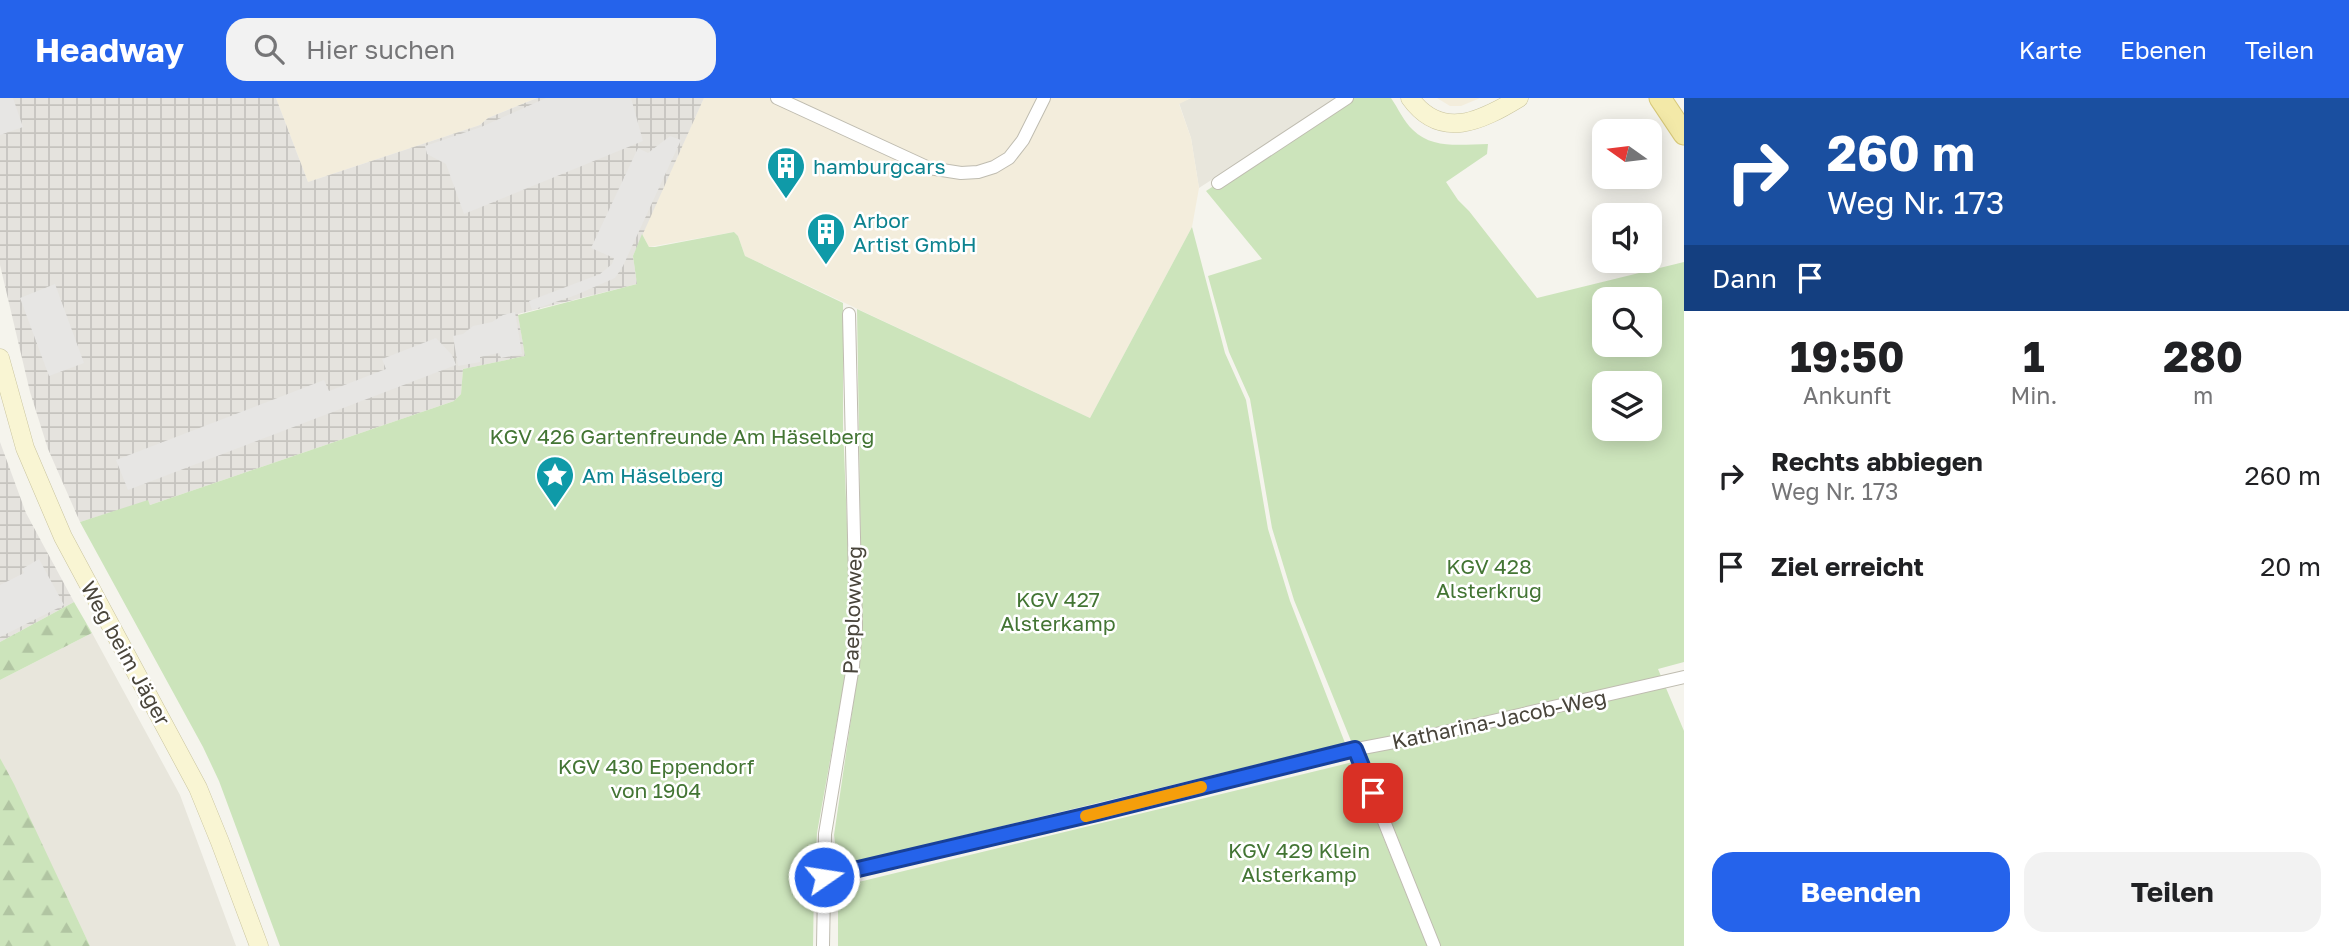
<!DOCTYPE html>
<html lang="de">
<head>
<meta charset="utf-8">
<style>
  body { margin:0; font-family:"Golos Text",sans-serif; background:#f2f2f2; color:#202124; height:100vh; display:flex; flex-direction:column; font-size:26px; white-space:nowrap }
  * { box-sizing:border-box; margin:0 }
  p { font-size:23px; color:#757577 }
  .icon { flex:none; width:38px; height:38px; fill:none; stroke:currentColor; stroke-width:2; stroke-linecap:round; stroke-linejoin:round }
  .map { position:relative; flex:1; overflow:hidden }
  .side { display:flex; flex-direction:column; background:#fff; width:665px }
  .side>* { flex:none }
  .top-card { background:#1a4fa0; color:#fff; overflow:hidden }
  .needle { width:46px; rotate:284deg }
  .fabs { position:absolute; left:1592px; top:21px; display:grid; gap:14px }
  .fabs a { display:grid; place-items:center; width:70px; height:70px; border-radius:14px; background:#fff; box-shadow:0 4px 18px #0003; font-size:35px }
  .pin { position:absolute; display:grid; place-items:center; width:60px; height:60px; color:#fff; margin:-30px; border-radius:14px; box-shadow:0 4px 10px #0006 }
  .me { position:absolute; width:77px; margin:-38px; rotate:77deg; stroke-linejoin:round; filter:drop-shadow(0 0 5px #0008) }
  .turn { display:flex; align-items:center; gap:24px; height:147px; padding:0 28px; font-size:32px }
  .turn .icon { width:91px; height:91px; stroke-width:2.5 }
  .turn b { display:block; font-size:49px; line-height:60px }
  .then { display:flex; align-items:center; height:66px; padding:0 28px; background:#0003; gap:14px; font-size:26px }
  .eta { display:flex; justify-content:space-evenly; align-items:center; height:119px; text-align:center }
  .eta b { font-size:42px; font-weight:700; line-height:49px }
  .action { display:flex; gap:14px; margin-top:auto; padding:14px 28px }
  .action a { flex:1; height:80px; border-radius:21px; background:#2563eb; color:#fff; font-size:28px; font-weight:700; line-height:80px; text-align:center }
  .action a+a { background:#f2f2f2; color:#202124 }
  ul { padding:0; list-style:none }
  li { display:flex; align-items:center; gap:21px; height:91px; padding:0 28px }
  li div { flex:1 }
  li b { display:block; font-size:26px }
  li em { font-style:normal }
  header { display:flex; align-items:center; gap:42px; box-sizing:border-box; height:98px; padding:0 35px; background:#2563eb; color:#fff }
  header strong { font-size:33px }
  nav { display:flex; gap:38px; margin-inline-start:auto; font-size:24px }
  .search { width:490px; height:63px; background:#f2f2f2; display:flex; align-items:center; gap:18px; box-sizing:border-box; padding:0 24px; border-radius:21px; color:#757577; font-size:26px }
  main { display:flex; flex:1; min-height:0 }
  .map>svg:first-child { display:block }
  .residential { fill:#e8e6dc }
  .commercial { fill:#f3eddc }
  .industrial { fill:url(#industrial-grid) }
  .green { fill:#cce4bb; fill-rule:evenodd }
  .forest { fill:url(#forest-firs) }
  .parking { fill:#e7e6e4 }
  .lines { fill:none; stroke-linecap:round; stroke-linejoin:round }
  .street-casing { stroke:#bfbcb0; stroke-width:14 }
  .secondary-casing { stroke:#c9c49e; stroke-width:19 }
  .primary-casing { stroke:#d7c878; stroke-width:23 }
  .street { stroke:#fff; stroke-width:12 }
  .secondary { stroke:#f9f5d3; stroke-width:18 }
  .primary { stroke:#f3e9a8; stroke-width:21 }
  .route-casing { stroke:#184099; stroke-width:18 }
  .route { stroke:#2563eb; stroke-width:12 }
  .slow { stroke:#f59e0b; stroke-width:12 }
  .labels { text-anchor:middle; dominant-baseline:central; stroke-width:5; stroke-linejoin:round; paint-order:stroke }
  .culture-label { font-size:21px; fill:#0d838f; stroke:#fff; text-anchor:start }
  .park-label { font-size:21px; fill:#437534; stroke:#fff }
  .street-label { font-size:21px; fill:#49453b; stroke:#fff }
</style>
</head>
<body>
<header>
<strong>Headway</strong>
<div class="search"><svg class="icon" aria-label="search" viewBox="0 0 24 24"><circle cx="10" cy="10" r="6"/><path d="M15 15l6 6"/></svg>Hier suchen</div>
<nav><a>Karte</a><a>Ebenen</a><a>Teilen</a></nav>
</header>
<main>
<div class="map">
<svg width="1684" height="848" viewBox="0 0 1684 848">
  <defs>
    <pattern id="industrial-grid" width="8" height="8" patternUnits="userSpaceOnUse" patternTransform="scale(1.75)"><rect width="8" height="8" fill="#e5e3de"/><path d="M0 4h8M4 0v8" fill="none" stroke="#c6c4bf"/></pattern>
    <pattern id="forest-firs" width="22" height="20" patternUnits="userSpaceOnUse" patternTransform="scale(1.75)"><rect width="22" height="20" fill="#cce4bb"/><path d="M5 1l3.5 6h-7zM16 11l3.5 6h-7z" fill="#b1c5a2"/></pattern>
  </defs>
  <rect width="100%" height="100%" fill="#f5f4ed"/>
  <path class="residential" d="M1191,0H1337L1199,90L1191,40L1179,5Z
    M92,535L180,697L236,848H90L0,660V582Z"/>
  <path class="commercial" d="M276,0H537L488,20L480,27L308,84Z
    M704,0H1191L1179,6L1191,40L1199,90L1192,129L1090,320L745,158L738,138L734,134L649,149L642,136Z
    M1437,0H1480L1461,8H1450Z"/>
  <path class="industrial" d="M0,0H276L308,84L480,27L488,20L537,0H704L633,158L637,186L518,216L525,258L463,271L461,296L454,303L150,407L148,403L80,424L48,351L30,294L0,167Z
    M0,344L26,415L74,504L0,544Z"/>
  <path class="green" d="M1347,0H1391C1398,10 1404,24 1413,32C1433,52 1463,46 1488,46L1487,56L1446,84L1458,102L1469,113L1537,200L1684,164V564L1658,571L1684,633V848H1434L1294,502L1272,430L1250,301L1229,254L1208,178L1262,161L1206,93ZM1605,201H1650V247H1605ZM1605,285H1650V331H1605Z
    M1192,129L1225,255L1246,302L1268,431L1290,503L1345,645L838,768L834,737L859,567L862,528L857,211L1090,320Z
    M734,134L738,138L745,158L843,205V329L851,523L847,568L817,735L814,787L813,848H280L219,683L203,649L80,424L148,402L150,407L454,303L461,296L463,271L525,258L518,217L637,186L633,158L642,136L649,149H655Z
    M1353,664L1427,848H838V789Z"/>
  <path class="forest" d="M74,504L92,535L0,582V544Z
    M0,660L14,686L90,848H0Z"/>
  <path class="parking" d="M0,0H13L23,29L0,37Z
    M546,0H631L643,43L464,116L446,66L427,56L425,48L481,29Z
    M670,38L681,42L623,168L615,180L576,197L532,212L529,203L600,176L612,166L614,160L591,150L638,50L648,55Z
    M55,186L84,265L49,278L20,200Z
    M515,214L522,256L501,260L499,255L480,259V264L458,268L453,238L463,236L473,228L492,224L503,217Z
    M436,240L452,257L456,267L128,392L116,362L324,282L329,293L386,271L382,261Z
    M39,461L64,507L0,539V487L24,475L22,471Z"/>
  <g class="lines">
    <defs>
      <path id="street" d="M777,0L929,70L961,75L978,74L994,69L1009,60L1023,42L1044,0
        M1218,85L1347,0
        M1355,651L1434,848
        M824,779L1097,715L1352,652L1436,636L1684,579
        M823,848L825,736L853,568L856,528L849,216"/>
      <path id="secondary" d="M1410,0C1441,43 1481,23 1519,0
        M0,260L25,350L63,439L198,690L220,744L259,848"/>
      <path id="primary" d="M1660,0L1684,36"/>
    </defs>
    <use href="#street" class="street-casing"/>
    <use href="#secondary" class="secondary-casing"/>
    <use href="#primary" class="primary-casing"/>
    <use href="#street" class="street"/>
    <use href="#secondary" class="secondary"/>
    <use href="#primary" class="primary"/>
  </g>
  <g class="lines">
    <defs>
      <path id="route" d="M824,779L1097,715L1355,651L1373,695"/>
    </defs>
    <use href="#route" class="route-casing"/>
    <use href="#route" class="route"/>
    <path class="slow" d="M1086,718L1201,689"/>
  </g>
  <defs>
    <symbol id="building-pin" viewBox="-11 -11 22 30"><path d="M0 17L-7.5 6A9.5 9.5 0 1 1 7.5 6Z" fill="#0f9aa8" stroke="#fff"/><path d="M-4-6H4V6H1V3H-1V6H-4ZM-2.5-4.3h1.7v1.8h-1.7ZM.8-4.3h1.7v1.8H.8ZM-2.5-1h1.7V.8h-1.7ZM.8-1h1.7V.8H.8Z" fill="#fff"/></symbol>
    <symbol id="sight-pin" viewBox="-11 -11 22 30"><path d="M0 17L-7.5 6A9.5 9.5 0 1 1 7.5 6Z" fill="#0f9aa8" stroke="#fff"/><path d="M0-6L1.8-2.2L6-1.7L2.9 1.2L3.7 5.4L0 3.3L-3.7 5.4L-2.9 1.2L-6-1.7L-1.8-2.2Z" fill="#fff"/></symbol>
  </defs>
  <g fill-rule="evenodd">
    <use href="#building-pin" x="764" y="46" width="44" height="60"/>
    <use href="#building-pin" x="804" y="112" width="44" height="60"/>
    <use href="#sight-pin" x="533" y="355" width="44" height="60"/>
  </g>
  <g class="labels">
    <g class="culture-label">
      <text x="813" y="68">hamburgcars</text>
      <text x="853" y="122">Arbor<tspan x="853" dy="24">Artist GmbH</tspan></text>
      <text x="582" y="377">Am Häselberg</text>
    </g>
    <g class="park-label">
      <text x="682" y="338">KGV 426 Gartenfreunde Am Häselberg</text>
      <text x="1489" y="468">KGV 428<tspan x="1489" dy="24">Alsterkrug</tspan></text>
      <text x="1058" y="501">KGV 427<tspan x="1058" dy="24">Alsterkamp</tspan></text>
      <text x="656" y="668">KGV 430 Eppendorf<tspan x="656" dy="24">von 1904</tspan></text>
      <text x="1299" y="752">KGV 429 Klein<tspan x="1299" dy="24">Alsterkamp</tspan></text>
    </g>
    <g class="street-label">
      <text transform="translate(852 512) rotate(-88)">Paeplowweg</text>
      <text transform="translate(126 555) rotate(61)">Weg beim Jäger</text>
      <text transform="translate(1499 621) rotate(-12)">Katharina-Jacob-Weg</text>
    </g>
  </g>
</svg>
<div class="fabs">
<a><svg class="needle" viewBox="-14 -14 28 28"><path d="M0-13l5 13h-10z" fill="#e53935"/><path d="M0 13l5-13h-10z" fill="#757577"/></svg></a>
<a><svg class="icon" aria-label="sound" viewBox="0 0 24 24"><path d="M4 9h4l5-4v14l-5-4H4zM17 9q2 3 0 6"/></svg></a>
<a><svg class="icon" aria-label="search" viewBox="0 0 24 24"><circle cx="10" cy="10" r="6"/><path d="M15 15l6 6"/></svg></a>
<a><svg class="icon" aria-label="layers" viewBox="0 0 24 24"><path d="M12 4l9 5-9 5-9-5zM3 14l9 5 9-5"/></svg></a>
</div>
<div class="pin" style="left:1373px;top:695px;background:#d93025"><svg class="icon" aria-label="arrive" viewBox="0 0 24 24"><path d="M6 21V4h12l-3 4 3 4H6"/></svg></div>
<svg class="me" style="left:824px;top:779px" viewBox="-20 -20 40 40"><circle r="17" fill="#2563eb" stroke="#fff" stroke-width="3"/><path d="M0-11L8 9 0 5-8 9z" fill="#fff"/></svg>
</div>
<section class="side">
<div class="top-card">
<div class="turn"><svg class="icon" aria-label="right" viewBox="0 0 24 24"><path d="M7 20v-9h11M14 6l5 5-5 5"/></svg><div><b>260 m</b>Weg Nr. 173</div></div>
<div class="then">Dann<svg class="icon" aria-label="arrive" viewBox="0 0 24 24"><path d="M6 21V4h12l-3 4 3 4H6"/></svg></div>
</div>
<div class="eta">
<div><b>19:50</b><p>Ankunft</p></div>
<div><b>1</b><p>Min.</p></div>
<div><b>280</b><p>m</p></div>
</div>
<ul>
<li><svg class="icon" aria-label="right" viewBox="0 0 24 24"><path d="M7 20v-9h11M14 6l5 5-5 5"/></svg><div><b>Rechts abbiegen</b><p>Weg Nr. 173</p></div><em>260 m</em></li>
<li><svg class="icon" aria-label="arrive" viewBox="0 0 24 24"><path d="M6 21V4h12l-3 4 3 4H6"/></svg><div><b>Ziel erreicht</b></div><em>20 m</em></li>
</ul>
<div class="action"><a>Beenden</a><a>Teilen</a></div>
</section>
</main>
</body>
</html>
